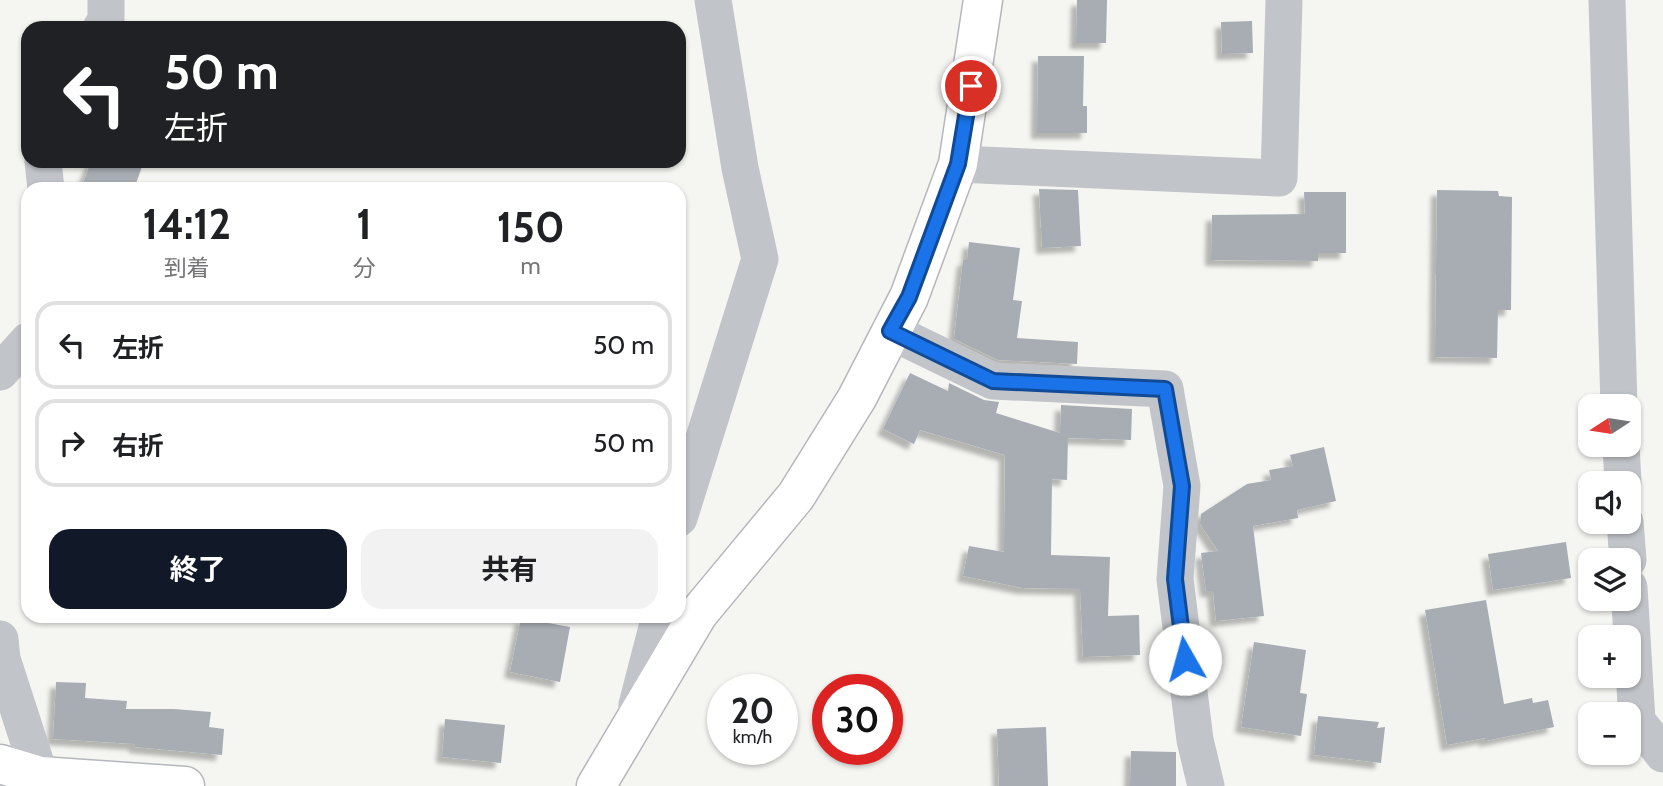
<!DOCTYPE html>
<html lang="ja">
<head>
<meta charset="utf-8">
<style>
  body { margin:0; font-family:Cabin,"Noto Sans JP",sans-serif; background:#f2f2f2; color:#202124; height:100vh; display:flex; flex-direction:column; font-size:26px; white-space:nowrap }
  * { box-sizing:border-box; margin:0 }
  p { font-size:23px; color:#757577 }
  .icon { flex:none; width:38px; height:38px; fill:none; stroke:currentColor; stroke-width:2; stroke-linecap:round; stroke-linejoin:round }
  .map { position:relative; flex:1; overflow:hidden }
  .side { position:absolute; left:21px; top:182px; width:665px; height:441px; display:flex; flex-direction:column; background:#fff; border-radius:21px; box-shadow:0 2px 5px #0004 }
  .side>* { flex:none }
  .guide { position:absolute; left:21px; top:21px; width:665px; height:147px; border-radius:21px; box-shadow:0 2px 5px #0004; background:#202124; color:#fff; overflow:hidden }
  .needle { width:46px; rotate:258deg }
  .fabs { position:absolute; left:1578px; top:394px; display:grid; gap:14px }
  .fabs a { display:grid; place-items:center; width:63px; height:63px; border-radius:14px; background:#fff; box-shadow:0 2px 5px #0004; font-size:35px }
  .speed { position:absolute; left:707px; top:674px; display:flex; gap:14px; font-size:35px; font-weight:700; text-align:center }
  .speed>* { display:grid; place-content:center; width:91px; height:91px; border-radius:50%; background:#fff; box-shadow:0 2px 5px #0004; line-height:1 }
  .speed small { font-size:18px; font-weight:400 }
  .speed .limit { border:10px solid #d22; background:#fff; color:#111 }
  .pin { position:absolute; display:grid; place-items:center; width:60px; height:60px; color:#fff; margin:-30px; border:4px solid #fff; border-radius:50%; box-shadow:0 2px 7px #0007 }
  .me { position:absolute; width:77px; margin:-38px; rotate:353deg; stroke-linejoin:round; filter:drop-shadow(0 0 5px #0008) }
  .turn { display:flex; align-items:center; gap:24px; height:147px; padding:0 28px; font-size:32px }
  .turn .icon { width:91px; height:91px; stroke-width:2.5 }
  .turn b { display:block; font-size:49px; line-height:60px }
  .eta { display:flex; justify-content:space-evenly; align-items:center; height:119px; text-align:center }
  .eta b { font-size:42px; font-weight:700; line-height:49px }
  .button { display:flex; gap:14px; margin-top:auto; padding:14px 28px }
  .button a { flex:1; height:80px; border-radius:21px; background:#111827; color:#fff; font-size:28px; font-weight:700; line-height:80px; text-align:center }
  .button a+a { background:#f2f2f2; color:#202124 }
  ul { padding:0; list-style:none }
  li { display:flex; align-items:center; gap:21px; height:88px; margin:0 14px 10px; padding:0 14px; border:4px solid #e0e0e0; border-radius:21px }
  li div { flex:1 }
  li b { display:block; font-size:26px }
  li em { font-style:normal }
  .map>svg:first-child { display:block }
  .building { fill:#a8adb4; filter:url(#shadow) }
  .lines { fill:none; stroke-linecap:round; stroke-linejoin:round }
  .secondary-casing { stroke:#b4b7bc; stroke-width:41 }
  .street { stroke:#c1c4c8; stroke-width:37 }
  .secondary { stroke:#fff; stroke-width:38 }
  .route-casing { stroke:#114b97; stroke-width:18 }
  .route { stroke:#1a73e8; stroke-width:12 }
</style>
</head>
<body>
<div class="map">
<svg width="1663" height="786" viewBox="0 0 1663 786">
  <defs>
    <filter id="shadow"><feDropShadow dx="-6" dy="6" stdDeviation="2" flood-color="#0004"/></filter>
  </defs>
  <rect width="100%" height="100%" fill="#f5f6f2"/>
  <path class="building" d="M1077,0H1107L1106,43H1076Z
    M1252,21L1253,53L1222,54L1221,22Z
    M1038,56H1084L1083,106H1087V133H1037Z
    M91,161H144L134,189H81Z
    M1039,189L1078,190L1081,246L1042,248Z
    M1437,190L1498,191L1499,196L1512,197L1511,310H1498L1497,358L1435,357Z
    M1304,192H1346V253H1318V261L1211,260L1212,215L1305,214Z
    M969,242L1020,248L1013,300L1022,301L1017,338L1078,342L1077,364L998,360L954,339L963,260H967Z
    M910,373L948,391L949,383L984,400L999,402L996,413L1060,433L1061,405L1132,409L1131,440L1068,438L1067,480L1052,479L1051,555L1110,557L1108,616L1139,615L1140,655L1083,657L1080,589L1023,588L963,576L969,546L1004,552L1005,455L920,430L914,444L883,429Z
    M1324,447L1336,501L1297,510L1298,518L1253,526L1264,616L1216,621L1213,591H1206L1201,553L1218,551L1200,524L1201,514L1247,484L1271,480L1269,470L1293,466L1290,455Z
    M1566,542L1571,578L1493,590L1488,554Z
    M1486,600L1504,704L1532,698L1533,703L1548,700L1554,727L1485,741V738L1447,745L1425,610Z
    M521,618L570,627L560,682L510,672Z
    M1254,642L1306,650L1300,693L1307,694L1301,736L1241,727Z
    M56,682L86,683L85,698L127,701L126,709H174L211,712L209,727L224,729L222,755L135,747V744L53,739Z
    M1318,716L1379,722L1377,728L1385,727L1381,763L1314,755Z
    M445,719L505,725L501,763L442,757Z
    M1046,727L1048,786H999L997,729Z
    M1131,751L1176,752V786H1130Z"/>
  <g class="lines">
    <defs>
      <path id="secondary" d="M0,764L40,776L185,786
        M596,786L698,614L796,496L857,398L909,297L958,164L983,0"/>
    </defs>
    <use href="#secondary" class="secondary-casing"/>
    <path class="street" d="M1607,0L1619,406
      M101,28L106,20V0
      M43,161L46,189
      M958,164L1279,178L1284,0
      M890,331L993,381L1165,389L1182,486L1175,579L1195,740L1206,786
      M0,372L28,341
      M1621,444L1623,483
      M679,518L760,259L740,168L713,0
      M1625,522L1628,560
      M1629,587L1637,721L1663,754
      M0,639L2,659L40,776
      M637,705L660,616"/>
    <use href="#secondary" class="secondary"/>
  </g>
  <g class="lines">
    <defs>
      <path id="route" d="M971,86L958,164L909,297L890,331L993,381L1165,389L1182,486L1175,579L1185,659"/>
    </defs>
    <use href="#route" class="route-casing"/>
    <use href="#route" class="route"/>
  </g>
</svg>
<div class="fabs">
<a><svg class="needle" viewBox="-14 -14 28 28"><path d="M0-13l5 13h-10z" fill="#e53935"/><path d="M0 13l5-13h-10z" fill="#757577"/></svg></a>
<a><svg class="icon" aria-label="sound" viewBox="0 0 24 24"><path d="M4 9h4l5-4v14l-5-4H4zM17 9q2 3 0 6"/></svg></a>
<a><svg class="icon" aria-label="layers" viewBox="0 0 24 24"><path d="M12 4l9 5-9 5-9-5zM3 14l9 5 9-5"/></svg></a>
<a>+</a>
<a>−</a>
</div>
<div class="speed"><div>20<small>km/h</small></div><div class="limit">30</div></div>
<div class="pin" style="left:971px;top:86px;background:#d93025"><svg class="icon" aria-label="arrive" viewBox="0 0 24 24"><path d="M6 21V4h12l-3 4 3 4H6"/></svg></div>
<svg class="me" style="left:1185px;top:659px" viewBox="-20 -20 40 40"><circle r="19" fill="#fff"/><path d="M0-13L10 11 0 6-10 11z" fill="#1a73e8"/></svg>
<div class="guide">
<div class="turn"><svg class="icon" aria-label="left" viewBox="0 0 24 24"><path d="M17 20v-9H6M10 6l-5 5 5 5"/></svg><div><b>50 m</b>左折</div></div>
</div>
<section class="side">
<div class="eta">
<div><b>14:12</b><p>到着</p></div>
<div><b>1</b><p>分</p></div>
<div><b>150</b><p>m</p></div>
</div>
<ul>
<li><svg class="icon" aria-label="left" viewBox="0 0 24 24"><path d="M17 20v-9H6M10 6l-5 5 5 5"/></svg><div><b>左折</b></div><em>50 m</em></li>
<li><svg class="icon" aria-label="right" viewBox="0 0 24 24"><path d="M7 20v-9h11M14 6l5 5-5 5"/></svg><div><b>右折</b></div><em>50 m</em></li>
</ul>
<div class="button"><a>終了</a><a>共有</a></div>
</section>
</div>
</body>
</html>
